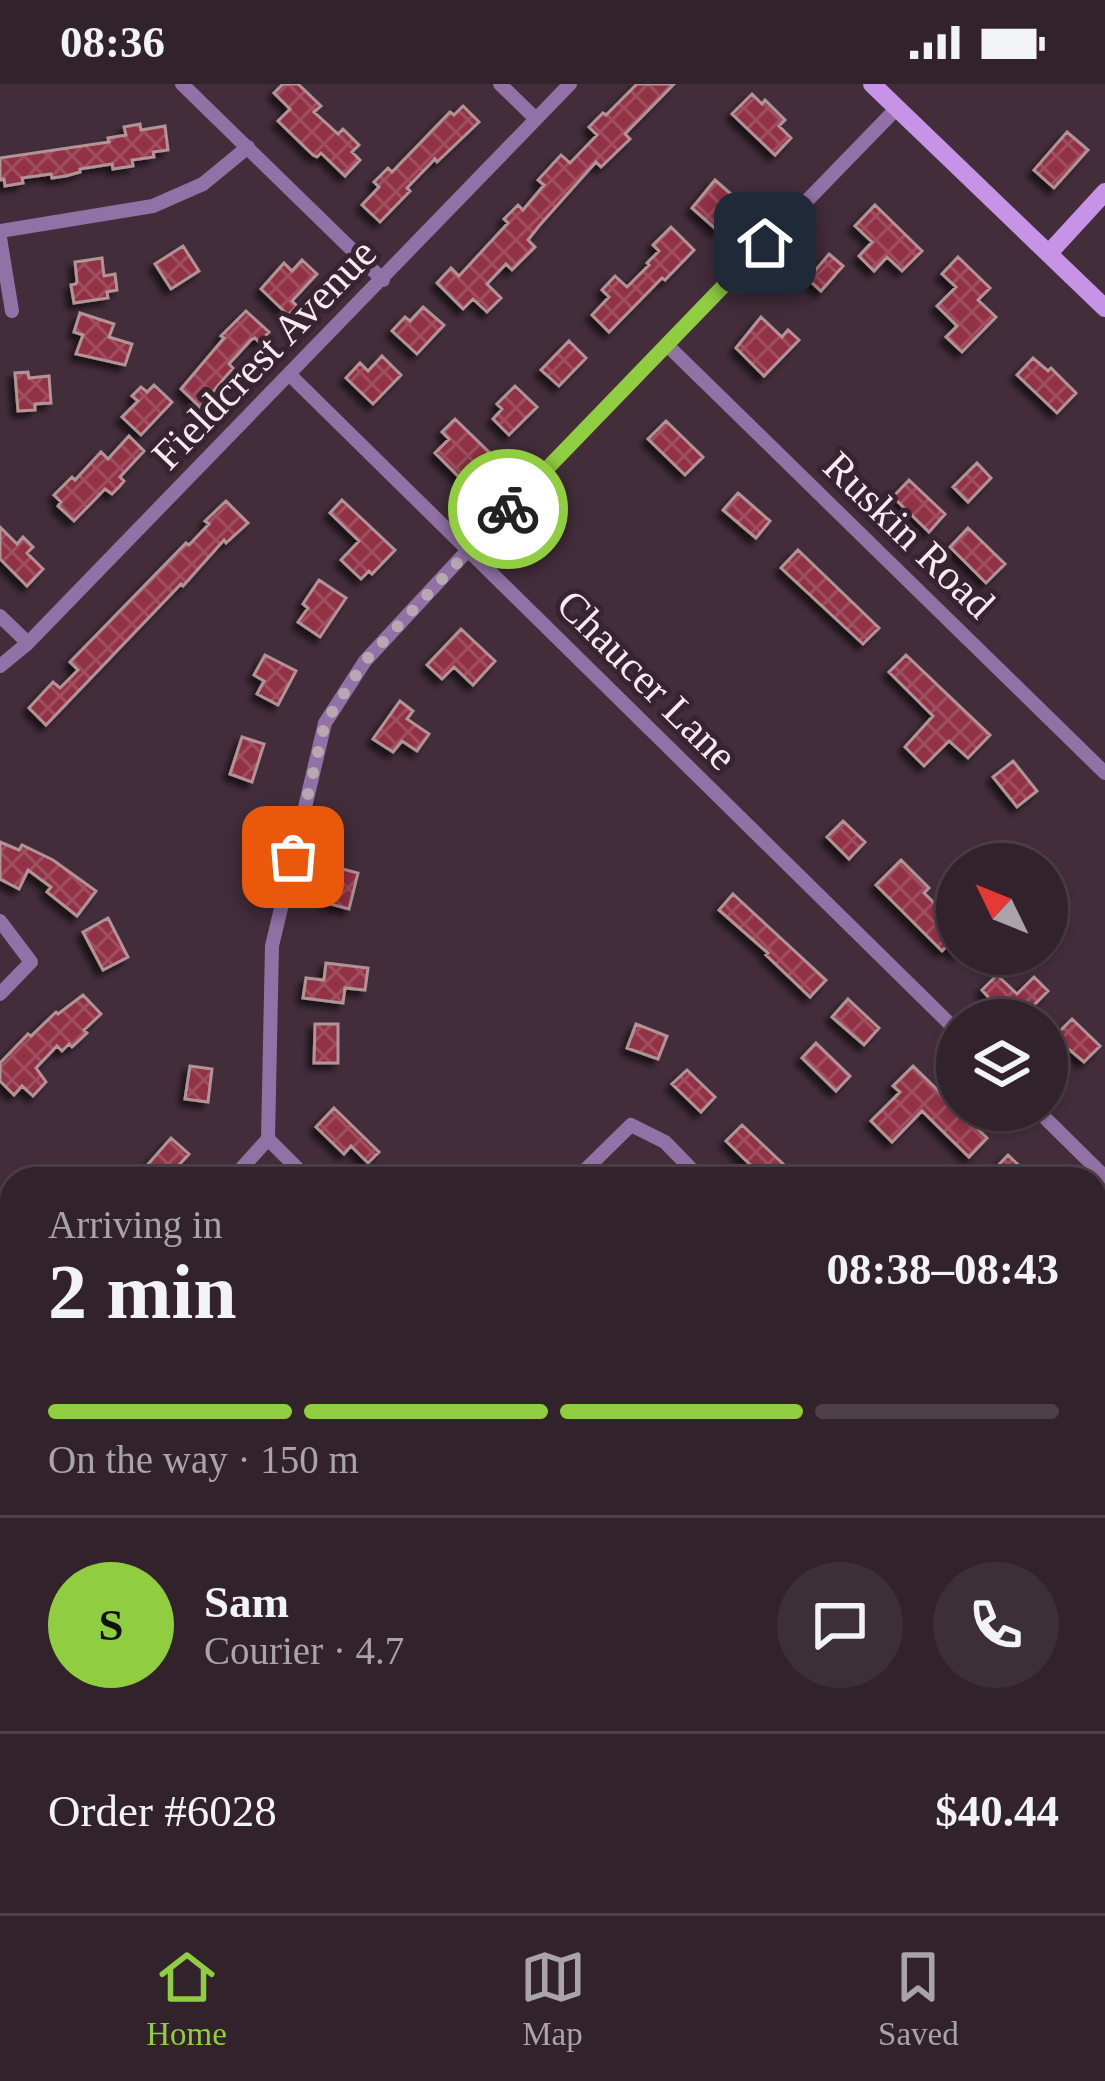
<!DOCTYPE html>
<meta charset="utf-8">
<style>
:root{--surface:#32222c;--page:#3d2f38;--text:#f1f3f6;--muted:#a8a4a9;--line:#4d3f48;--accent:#90cd40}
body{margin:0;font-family:"Times New Roman",serif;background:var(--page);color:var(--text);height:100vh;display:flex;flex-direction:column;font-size:45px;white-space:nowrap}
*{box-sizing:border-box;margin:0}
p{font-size:39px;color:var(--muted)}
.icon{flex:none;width:66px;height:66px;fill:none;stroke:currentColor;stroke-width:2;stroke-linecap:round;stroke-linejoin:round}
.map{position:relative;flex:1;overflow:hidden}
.side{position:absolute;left:0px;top:1083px;width:1107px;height:747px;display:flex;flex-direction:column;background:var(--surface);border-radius:36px 36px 0 0;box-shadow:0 3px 9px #0004,0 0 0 3px var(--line)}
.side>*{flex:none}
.needle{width:78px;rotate:313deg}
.buttons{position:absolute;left:936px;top:759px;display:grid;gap:24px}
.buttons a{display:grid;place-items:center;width:132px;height:132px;border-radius:50%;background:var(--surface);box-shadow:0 3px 9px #0004,0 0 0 3px var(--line);font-size:60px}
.pin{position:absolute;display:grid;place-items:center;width:102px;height:102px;color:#fff;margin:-51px;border-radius:24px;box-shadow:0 6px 18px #0006}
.courier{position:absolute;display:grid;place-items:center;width:120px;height:120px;margin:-60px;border:9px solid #90cd40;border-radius:50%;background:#fff;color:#222;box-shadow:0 3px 15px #0007}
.headline em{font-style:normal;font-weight:700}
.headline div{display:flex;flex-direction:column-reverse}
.headline{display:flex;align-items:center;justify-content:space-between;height:204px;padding:0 48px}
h1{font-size:78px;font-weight:700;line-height:90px}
.bar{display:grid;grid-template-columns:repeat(4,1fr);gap:18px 12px;align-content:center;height:144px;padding:0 48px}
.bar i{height:15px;border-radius:9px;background:var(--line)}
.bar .selected{background:var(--accent)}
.bar p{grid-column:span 4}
.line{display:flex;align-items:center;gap:30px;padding:0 48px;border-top:3px solid var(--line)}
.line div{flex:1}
.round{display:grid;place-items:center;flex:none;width:126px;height:126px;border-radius:63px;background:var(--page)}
.status{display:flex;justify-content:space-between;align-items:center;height:84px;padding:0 60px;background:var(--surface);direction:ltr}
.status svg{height:33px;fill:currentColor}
.tabs{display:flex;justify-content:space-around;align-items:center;height:168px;border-top:3px solid var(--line);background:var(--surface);font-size:33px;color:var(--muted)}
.tabs a{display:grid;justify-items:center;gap:6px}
.tabs .selected{color:var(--accent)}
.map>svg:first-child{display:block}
.building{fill:url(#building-cross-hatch);stroke:#b29396;stroke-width:3;filter:url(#shadow)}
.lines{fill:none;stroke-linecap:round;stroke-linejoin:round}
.street{stroke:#9272a6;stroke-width:14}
.secondary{stroke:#c693e6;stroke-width:18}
.done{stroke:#b9a7b2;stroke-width:12;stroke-dasharray:0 21.6}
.route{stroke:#90cd40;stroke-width:15}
.labels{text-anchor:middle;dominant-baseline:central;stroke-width:10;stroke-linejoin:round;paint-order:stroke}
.street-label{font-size:42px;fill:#f8e9f2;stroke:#382431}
</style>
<div class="status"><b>08:36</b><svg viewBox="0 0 49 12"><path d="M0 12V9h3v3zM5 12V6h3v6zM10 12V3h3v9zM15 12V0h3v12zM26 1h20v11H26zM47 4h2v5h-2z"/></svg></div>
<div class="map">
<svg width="1105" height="1829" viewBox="0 0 1105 1829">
<defs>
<pattern id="building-cross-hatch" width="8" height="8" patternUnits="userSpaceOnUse" patternTransform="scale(3)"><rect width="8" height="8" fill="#913246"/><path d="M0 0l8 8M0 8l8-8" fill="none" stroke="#a15061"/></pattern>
<filter id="shadow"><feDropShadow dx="-5.5" dy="5.5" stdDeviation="3" flood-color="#0009"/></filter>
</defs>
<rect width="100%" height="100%" fill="#432d3b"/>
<path class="building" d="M 283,0 L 298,0 L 321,22 L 314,28 L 338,50 L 343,45 L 359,61 L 352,68 L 360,76 L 345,92 L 321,69 L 317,73 L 313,71 L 278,37 L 290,25 L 274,9 Z
M 637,0 L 674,0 L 625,50 L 630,55 L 601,83 L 596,78 L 539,142 L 528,156 L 535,163 L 512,186 L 506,180 L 487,200 L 501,214 L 487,228 L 473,215 L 463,225 L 437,199 L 451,184 L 459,192 L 508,139 L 504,135 L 518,121 L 523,126 L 544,101 L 538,96 L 561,71 L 570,79 L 597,51 L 589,43 L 603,29 L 606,31 Z
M 752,10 L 762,20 L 765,16 L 785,36 L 779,42 L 791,54 L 775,71 L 732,30 Z
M 463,22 L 479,38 L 437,78 L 435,75 L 407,104 L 410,107 L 380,138 L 362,121 L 379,103 L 374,98 L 388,84 L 392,88 L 450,28 L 454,31 Z
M 140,40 L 141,46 L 165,42 L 168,66 L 153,68 L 154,73 L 132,76 L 133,82 L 113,85 L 112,80 L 80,85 L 80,88 L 66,92 L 52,94 L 51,90 L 22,94 L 23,99 L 5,102 L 4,95 L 0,96 L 0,74 L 109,58 L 108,54 L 126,51 L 124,43 Z
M 1067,48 L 1088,66 L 1054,104 L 1034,86 Z
M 715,96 L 740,118 L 717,146 L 692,124 Z
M 875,121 L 922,167 L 902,187 L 887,173 L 874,187 L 859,172 L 872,158 L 855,142 Z
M 671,143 L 694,166 L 665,196 L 662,194 L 609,248 L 592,231 L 609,213 L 602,206 L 615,192 L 627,203 L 649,181 L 647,179 L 659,167 L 653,161 Z
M 183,162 L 199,187 L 171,205 L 155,180 Z
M 829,170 L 843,182 L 821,207 L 808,195 Z
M 958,173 L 990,204 L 978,216 L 996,233 L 962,268 L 946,253 L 957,242 L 937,222 L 956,203 L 942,190 Z
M 102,174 L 104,192 L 115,190 L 117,206 L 107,208 L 108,214 L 74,219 L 71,201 L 76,200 L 77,197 L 75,178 Z
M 302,176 L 317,190 L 292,217 L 297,222 L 288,231 L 261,205 L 284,179 L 292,187 Z
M 423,223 L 444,241 L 417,270 L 392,247 L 405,233 L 410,237 Z
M 246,227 L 269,248 L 259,258 L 255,254 L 251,256 L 229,280 L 233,284 L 200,323 L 181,305 L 224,254 L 221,252 Z
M 80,229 L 114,240 L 109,253 L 132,260 L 125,281 L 76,270 L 83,251 L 74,248 Z
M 761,233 L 782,253 L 788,246 L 799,256 L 764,292 L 736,264 Z
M 569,257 L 586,274 L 559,302 L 541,286 Z
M 382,272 L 401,291 L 373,320 L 346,294 L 360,279 L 368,287 Z
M 1033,274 L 1048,287 L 1051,284 L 1076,309 L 1057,329 L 1017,291 Z
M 28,288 L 29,294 L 49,292 L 51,319 L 35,320 L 35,326 L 18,327 L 15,289 Z
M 154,301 L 172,318 L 141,351 L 122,333 L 138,317 L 132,312 L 141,303 L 147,308 Z
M 515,302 L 537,323 L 509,351 L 493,335 L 502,325 L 497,320 Z
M 455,335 L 489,368 L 462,396 L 435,369 L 449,355 L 442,348 Z
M 666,337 L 703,373 L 685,391 L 648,355 Z
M 129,352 L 144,367 L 120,393 L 124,397 L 119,403 L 112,410 L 105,405 L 74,437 L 58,422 L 61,418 L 54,411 L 72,393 L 75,396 L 101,368 L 108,375 Z
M 977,379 L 991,394 L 968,418 L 953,403 Z
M 909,396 L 945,430 L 929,448 L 893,413 Z
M 738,409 L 770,437 L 756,454 L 723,426 Z
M 342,416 L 395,466 L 372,490 L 369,487 L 361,495 L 341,476 L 359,457 L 330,429 Z
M 226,417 L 248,439 L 226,459 L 224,456 L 183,502 L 181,500 L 46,641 L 29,624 L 53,598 L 60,604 L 78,586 L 70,578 L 186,459 L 189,461 L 209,440 L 205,437 Z
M 0,443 L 17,460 L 23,453 L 33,463 L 27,469 L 43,485 L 27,502 L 0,475 Z
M 968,444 L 1005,480 L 986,499 L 950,463 Z
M 798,466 L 879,544 L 863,560 L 781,484 Z
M 319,496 L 346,514 L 320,553 L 298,538 L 308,524 L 303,520 Z
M 461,545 L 495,577 L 473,601 L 454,583 L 442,595 L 427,581 Z
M 265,571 L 296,587 L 278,621 L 257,610 L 264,597 L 254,591 Z
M 906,571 L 990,651 L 968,674 L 949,657 L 924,682 L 905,663 L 933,632 L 889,588 Z
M 400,617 L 413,627 L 407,635 L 429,650 L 417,667 L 402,657 L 393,668 L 373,655 Z
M 242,653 L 264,660 L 252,698 L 230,690 Z
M 1013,677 L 1037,707 L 1017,723 L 993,693 Z
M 843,737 L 865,758 L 849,775 L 827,753 Z
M 0,758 L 19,766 L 22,761 L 53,776 L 96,807 L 77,832 L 47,808 L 51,803 L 28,786 L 19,805 L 0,795 Z
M 901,776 L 929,804 L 924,809 L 957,841 L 957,871 L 947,862 L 942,867 L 876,801 Z
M 335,783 L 358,789 L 349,825 L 326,819 Z
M 733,810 L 826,896 L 810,913 L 766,871 L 768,869 L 719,826 Z
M 108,834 L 128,873 L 103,886 L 83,848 Z
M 326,879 L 368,884 L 365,906 L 345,904 L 343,919 L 303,914 L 306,894 L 324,896 Z
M 997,891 L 1017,910 L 1034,893 L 1048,907 L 1019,936 L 1010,928 L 1003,935 L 986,918 L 989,914 L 982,906 Z
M 83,911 L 101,930 L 84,946 L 87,949 L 72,963 L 69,960 L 62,967 L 57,962 L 36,984 L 46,998 L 33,1012 L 22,1002 L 14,1011 L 0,997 L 0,979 L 28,950 L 31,952 L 56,928 L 58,930 Z
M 848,915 L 879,944 L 864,961 L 832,933 Z
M 1072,935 L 1100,962 L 1084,978 L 1054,953 Z
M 315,940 L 338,940 L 338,979 L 314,979 Z
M 636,940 L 667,952 L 658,975 L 627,964 Z
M 816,959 L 850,992 L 836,1007 L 802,974 Z
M 190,982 L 212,985 L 208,1018 L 185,1015 Z
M 913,982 L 987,1054 L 969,1073 L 922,1027 L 892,1058 L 871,1037 L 900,1008 L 893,1002 Z
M 687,986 L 715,1013 L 701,1028 L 672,1000 Z
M 334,1024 L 379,1068 L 368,1079 L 351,1062 L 344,1070 L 316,1043 Z
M 742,1041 L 799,1095 L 765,1095 L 726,1057 Z
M 171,1054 L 189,1070 L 166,1095 L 151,1095 L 142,1087 Z
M 1008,1071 L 1033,1095 L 985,1095 Z"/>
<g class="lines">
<path class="street" d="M 182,0 L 383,196
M 500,0 L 536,35
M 0,147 L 153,122 L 203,100 L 248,63
M 0,154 L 12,227
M 667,261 L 1105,689
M 290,291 L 957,947
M 0,532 L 28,559
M 0,582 L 28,559 L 570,0
M 0,837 L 31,878 L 0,910
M 1037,1026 L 1105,1093
M 268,1055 L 308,1095
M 232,1095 L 268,1055 L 272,862 L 325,639 L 365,577 L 468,466 L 897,24
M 576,1095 L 631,1041 L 665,1058 L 701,1095
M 0,1341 L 12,1329
M 1095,1551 L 1105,1549"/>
<path class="secondary" d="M 872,0 L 1105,224
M 1049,169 L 1105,108
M 0,1652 L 12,1664
M 174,1818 L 185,1829"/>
</g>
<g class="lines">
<path class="done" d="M 293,773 L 325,639 L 365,577 L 508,425"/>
<path class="route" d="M 508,425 L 765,159"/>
</g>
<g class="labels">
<g class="street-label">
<text transform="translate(264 270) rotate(-46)">Fieldcrest Avenue</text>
<text transform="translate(909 451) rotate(44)">Ruskin Road</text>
<text transform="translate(647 596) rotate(45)">Chaucer Lane</text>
</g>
</g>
</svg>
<div class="buttons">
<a><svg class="needle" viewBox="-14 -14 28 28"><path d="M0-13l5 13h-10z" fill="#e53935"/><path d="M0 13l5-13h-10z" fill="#a8a4a9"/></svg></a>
<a><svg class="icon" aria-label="layers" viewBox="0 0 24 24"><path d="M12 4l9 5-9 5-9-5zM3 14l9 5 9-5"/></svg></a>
</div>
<div class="pin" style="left:293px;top:773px;background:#ea580c"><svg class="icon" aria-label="bag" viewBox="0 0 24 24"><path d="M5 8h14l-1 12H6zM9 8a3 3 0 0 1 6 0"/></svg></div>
<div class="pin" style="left:765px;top:159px;background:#1f2937"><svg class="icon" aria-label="home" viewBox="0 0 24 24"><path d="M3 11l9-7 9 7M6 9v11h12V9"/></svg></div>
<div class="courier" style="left:508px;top:425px"><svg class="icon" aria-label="bike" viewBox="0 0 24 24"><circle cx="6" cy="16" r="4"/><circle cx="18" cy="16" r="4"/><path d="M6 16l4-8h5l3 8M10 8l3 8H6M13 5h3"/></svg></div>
<section class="side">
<div class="headline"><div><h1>2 min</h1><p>Arriving in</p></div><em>08:38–08:43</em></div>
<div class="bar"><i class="selected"></i><i class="selected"></i><i class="selected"></i><i></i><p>On the way · 150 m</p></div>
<div class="line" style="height:216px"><b class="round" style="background:var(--accent);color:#111">S</b><div><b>Sam</b><p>Courier · 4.7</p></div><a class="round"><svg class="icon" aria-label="chat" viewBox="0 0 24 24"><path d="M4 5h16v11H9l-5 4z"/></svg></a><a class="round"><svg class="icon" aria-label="phone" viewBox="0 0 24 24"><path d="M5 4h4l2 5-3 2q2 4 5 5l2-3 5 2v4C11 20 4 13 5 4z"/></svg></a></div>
<div class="line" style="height:156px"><div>Order #6028</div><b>$40.44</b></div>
</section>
</div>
<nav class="tabs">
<a class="selected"><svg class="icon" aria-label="home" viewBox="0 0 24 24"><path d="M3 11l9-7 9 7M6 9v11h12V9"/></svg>Home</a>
<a><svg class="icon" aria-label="map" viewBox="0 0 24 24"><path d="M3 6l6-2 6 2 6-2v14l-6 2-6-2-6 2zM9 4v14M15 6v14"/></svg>Map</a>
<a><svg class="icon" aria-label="saved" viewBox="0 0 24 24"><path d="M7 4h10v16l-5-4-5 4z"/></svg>Saved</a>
</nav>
